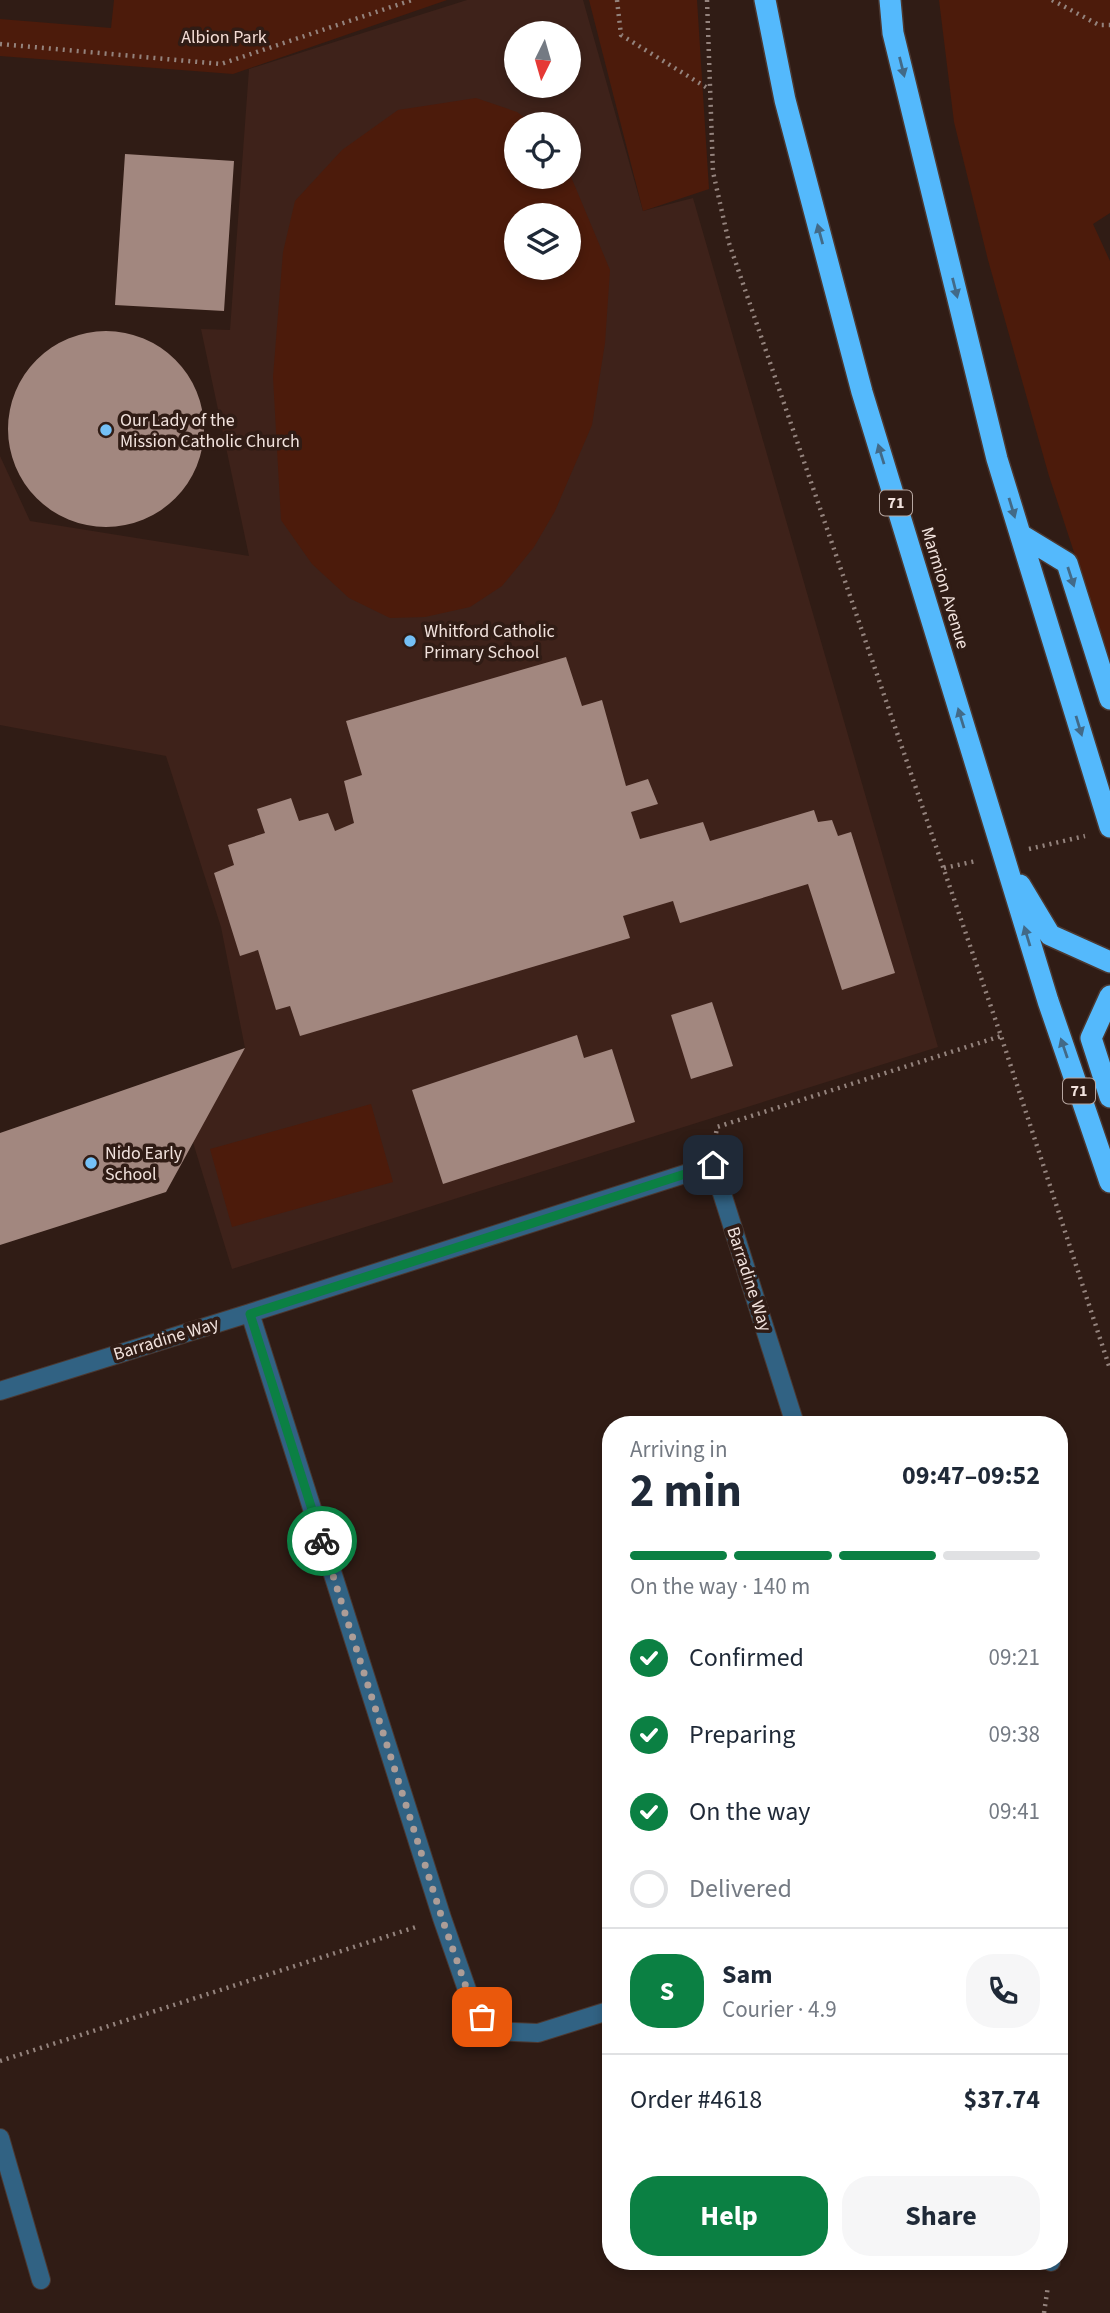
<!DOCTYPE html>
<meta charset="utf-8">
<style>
:root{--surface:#fff;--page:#f6f6f7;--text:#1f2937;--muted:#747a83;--line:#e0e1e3;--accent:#0b8043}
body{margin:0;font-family:"Source Sans 3",sans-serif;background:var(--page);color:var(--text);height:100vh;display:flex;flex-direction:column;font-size:26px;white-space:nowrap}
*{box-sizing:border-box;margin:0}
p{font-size:23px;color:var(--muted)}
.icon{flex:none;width:38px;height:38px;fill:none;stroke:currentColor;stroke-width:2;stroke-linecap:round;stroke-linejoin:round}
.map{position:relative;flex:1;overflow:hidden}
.side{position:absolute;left:602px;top:1416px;width:466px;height:854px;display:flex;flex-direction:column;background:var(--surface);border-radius:28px;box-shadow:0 4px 10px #0003}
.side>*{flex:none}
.needle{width:46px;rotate:185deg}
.fabs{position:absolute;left:504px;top:21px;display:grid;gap:14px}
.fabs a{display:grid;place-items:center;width:77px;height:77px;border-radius:50%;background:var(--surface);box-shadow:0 4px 10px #0003;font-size:35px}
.pin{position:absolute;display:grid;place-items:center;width:60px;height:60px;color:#fff;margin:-30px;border-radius:14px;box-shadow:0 4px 10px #0006}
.courier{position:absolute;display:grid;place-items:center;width:70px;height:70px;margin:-35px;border:5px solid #0b8043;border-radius:50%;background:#fff;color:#222;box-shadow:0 2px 9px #0007}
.summary em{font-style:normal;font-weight:700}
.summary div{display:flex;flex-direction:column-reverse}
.summary{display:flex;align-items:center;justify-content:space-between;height:119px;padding:0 28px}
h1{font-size:46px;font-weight:700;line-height:52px}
.bar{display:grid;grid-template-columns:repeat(4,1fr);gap:10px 7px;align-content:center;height:84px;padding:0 28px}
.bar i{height:9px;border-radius:5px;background:var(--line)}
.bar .current{background:var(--accent)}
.bar p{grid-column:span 4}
.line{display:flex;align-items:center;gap:18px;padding:0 28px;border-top:2px solid var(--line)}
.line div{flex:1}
.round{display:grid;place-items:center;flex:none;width:74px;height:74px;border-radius:28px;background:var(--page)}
ol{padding:0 28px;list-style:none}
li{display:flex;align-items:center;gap:21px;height:77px}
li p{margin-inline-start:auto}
li .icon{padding:7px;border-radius:50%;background:var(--accent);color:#fff;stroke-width:4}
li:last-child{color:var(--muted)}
li i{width:38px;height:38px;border:4px solid var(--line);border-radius:50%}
.button{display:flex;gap:14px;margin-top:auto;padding:14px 28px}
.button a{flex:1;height:80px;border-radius:28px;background:var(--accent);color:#fff;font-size:28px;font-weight:700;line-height:80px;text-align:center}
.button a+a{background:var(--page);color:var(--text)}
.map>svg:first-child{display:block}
.built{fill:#3e221a;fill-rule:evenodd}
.green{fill:#4c1b0b;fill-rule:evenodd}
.building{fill:#a2877f}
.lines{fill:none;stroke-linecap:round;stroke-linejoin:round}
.street-casing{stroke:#4b3831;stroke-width:20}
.highway-casing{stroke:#4b3831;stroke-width:24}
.path{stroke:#94837d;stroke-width:4.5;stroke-dasharray:2 5;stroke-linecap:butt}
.street{stroke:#316283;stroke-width:18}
.highway{stroke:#54b9fc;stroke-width:21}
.oneway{fill:#426a88}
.done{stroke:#ad9d97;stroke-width:7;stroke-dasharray:0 12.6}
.route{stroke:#0b8043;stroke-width:9}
.poi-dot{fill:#74c0f6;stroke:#301c15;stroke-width:2.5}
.labels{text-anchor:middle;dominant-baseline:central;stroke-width:7;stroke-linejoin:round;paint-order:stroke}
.shield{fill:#301c15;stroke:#b7a7a1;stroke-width:2}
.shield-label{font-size:16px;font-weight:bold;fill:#f1e2dd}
.park-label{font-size:18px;fill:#f4ddd6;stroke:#301c15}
.poi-label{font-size:18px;fill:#f1e2dd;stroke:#301c15;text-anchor:start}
.street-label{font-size:18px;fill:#f1e2dd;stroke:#301c15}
</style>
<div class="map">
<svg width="1110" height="2313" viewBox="0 0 1110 2313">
<rect width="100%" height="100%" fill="#301c15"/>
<path class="built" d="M 467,0 L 583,0 L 643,211 L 693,198 L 938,1047 L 232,1269 L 191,1136 L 245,1048 L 221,927 L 166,756 L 0,725 L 0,456 L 30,521 L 249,556 L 201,329 L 230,330 L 249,69 ZM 516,33 L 569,33 L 569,86 L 516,86 ZM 516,124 L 569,124 L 569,177 L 516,177 ZM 516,215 L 569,215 L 569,268 L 516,268 Z"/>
<path class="green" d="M 114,0 L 447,0 L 233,74 L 0,56 L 0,19 L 111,28 Z
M 589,0 L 697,0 L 709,189 L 643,211 Z
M 939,0 L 1110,0 L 1110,213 L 1093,224 L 1110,261 L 1110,662 L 1049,476 L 988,260 L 954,122 Z
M 476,98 L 517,112 L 533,124 L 516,124 L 516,177 L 569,177 L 569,172 L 610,270 L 605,343 L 592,425 L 555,511 L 534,547 L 502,586 L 470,607 L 425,617 L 390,618 L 349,598 L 312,564 L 281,520 L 273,377 L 283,252 L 295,201 L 342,150 L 398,110 ZM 569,215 L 569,268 L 516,268 L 516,215 Z
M 371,1104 L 393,1182 L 232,1227 L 210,1149 Z"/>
<path class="building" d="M 125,154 L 234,161 L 224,311 L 115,305 Z
M8 429a98 98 0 1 1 196 0a98 98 0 1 1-196 0Z
M 566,657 L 582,706 L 602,700 L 626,786 L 648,779 L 658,804 L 631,812 L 640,839 L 703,822 L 710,841 L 814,810 L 818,822 L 832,820 L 838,836 L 851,832 L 895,973 L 842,990 L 808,884 L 680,923 L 673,901 L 623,916 L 630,938 L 300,1036 L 290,1006 L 276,1010 L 258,950 L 240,956 L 214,873 L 234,865 L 228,845 L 265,833 L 257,809 L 291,798 L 299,821 L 328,813 L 335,831 L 354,823 L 344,781 L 362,775 L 346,721 Z
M 712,1002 L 733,1066 L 691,1079 L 671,1015 Z
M 577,1035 L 584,1058 L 612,1049 L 635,1122 L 443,1184 L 412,1090 Z
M 245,1048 L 166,1192 L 0,1245 L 0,1133 Z"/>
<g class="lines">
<defs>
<path id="street" d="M 250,1313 L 442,1918 L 472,2004 L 493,2031 L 538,2033 L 611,2010
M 0,1391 L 250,1313 L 713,1165 L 795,1424
M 0,2138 L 41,2280
M 1051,2261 L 1051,2262"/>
<path id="highway" d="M 765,0 L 785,100 L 862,392 L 1048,1001 L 1110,1182
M 890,0 L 893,33 L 997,459 L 1110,827
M 1021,535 L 1067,563 L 1110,699
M 1020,885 L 1050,935 L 1110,962
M 1110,996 L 1091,1038 L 1110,1097"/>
</defs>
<use href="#street" class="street-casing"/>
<use href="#highway" class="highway-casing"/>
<path class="path" d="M 617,0 L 621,35 L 709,89
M 707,0 L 713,172 L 729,243 L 1001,1036 L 1110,1369
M 1052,0 L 1099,25 L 1110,25
M 0,44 L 221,64 L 412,0
M 1029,849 L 1085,836
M 944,868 L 976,861
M 715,1140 L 717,1127 L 1001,1036
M 0,2061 L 419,1926
M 1044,2313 L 1048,2286"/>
<use href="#street" class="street"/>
<use href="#highway" class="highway"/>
</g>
<defs><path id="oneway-solid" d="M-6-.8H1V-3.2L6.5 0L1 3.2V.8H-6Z" transform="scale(1.75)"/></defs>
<g class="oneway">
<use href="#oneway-solid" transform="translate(902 67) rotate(76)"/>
<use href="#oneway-solid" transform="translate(820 234) rotate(-105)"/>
<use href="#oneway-solid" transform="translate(955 288) rotate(76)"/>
<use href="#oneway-solid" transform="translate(881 454) rotate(-107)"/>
<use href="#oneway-solid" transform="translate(1012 508) rotate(73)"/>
<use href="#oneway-solid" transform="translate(1071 577) rotate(72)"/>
<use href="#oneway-solid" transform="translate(961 718) rotate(-107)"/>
<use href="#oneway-solid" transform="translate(1079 726) rotate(73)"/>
<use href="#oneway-solid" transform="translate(1027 936) rotate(-107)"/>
<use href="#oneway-solid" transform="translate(1064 1048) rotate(-109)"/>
</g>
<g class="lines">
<path class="done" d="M 322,1541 L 442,1918 L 472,2004 L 482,2017"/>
<path class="route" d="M 322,1541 L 250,1314 L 713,1165"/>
</g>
<g class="poi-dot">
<circle cx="106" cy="430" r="7"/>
<circle cx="410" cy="641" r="7"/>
<circle cx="91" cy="1163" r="7"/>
</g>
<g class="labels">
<g class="shield">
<rect x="880" y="490.5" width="32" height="25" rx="5"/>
<rect x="1063" y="1078.5" width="32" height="25" rx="5"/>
</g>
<g class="shield-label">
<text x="896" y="503">71</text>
<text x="1079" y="1091">71</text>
</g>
<g class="park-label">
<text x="224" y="37">Albion Park</text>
</g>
<g class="poi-label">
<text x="120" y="420">Our Lady of the<tspan x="120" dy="21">Mission Catholic Church</tspan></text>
<text x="424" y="631">Whitford Catholic<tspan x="424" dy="21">Primary School</tspan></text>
<text x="105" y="1153">Nido Early<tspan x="105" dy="21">School</tspan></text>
</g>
<g class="street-label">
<text transform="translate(945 588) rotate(73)">Marmion Avenue</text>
<text transform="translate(749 1279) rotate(72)">Barradine Way</text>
<text transform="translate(166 1339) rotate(-17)">Barradine Way</text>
</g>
</g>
</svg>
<div class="fabs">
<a><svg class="needle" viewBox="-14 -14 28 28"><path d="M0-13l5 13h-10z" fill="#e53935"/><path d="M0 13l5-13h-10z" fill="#747a83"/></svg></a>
<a><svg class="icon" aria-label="locate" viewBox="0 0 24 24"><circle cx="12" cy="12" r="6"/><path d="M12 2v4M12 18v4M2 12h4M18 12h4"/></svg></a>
<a><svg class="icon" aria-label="layers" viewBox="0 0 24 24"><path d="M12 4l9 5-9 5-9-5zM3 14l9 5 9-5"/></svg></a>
</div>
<div class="pin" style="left:482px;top:2017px;background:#ea580c"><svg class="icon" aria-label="bag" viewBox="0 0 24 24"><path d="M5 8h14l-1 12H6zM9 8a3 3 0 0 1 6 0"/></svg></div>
<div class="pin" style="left:713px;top:1165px;background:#1f2937"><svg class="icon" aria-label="home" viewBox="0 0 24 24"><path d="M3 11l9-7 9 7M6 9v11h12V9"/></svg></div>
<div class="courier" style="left:322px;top:1541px"><svg class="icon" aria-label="bike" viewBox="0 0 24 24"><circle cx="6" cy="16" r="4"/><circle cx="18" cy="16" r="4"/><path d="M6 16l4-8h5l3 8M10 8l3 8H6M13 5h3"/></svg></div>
<section class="side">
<div class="summary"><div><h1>2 min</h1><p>Arriving in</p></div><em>09:47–09:52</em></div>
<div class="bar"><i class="current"></i><i class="current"></i><i class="current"></i><i></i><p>On the way · 140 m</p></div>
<ol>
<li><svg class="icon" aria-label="check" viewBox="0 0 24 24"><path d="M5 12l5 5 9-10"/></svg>Confirmed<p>09:21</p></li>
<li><svg class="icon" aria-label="check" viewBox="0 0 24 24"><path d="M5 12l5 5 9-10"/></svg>Preparing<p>09:38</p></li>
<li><svg class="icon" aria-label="check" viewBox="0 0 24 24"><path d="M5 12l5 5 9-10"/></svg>On the way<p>09:41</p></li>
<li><i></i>Delivered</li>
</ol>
<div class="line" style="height:126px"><b class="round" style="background:var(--accent);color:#fff">S</b><div><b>Sam</b><p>Courier · 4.9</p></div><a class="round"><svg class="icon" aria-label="phone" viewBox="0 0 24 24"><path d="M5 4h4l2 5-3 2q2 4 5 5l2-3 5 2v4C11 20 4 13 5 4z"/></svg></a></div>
<div class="line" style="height:91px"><div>Order #4618</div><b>$37.74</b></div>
<div class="button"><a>Help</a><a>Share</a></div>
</section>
</div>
